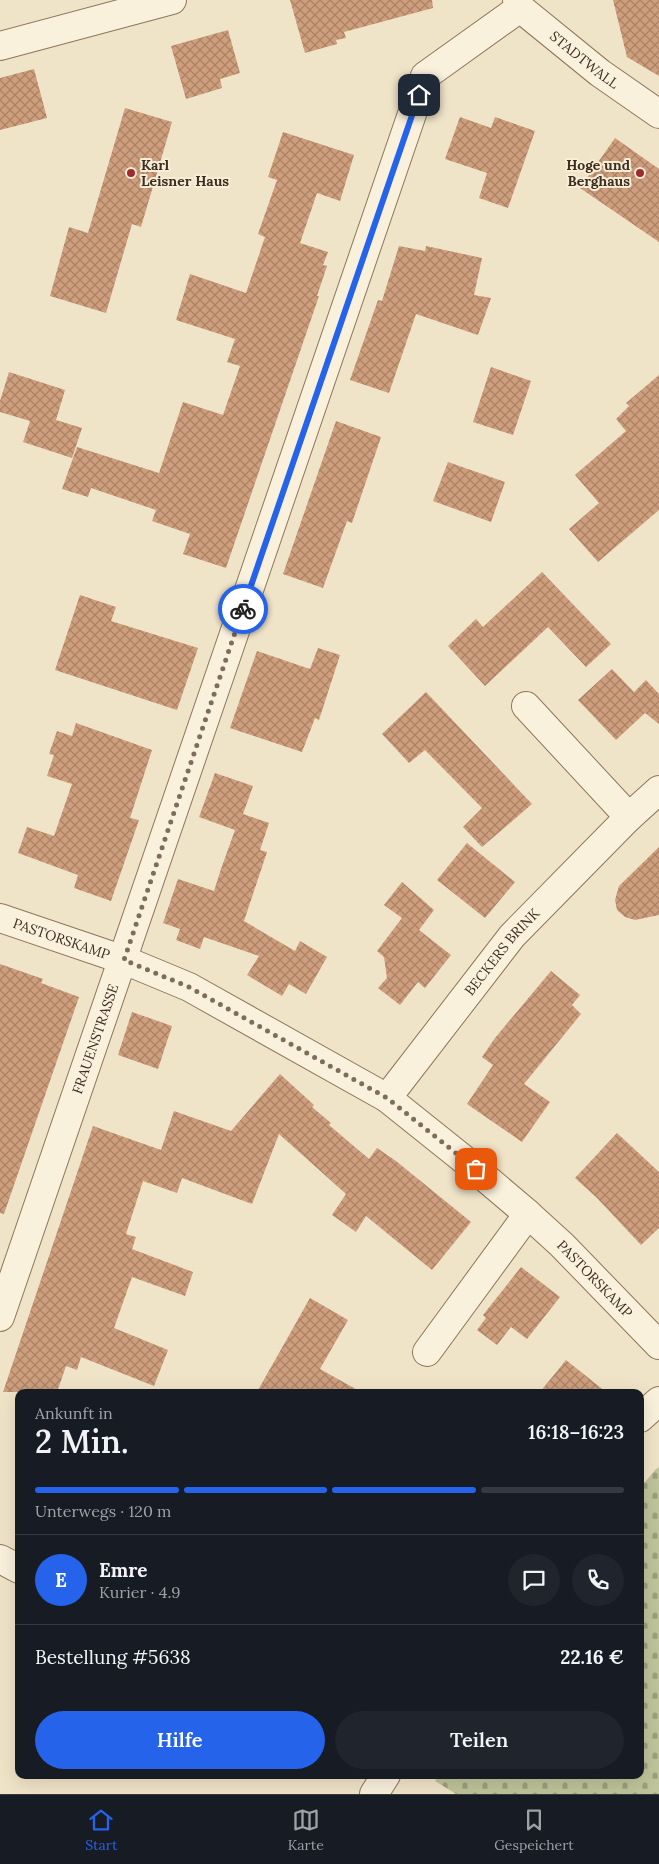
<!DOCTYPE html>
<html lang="de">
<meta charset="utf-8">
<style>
:root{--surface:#171b24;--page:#20242c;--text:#f1f3f6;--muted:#9ea1a6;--line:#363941;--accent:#2563eb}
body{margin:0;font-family:Lora,serif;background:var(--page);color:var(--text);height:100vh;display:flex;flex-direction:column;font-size:19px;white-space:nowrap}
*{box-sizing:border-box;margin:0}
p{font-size:16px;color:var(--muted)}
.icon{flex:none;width:28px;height:28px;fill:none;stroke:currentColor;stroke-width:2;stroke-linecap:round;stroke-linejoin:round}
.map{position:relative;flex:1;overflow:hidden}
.panel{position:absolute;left:15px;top:1389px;width:629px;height:390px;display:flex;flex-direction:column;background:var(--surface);border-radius:10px;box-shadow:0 5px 20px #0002}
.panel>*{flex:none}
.pin{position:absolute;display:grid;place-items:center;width:42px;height:42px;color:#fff;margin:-21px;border-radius:10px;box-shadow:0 2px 8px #0006}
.courier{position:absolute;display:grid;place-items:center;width:50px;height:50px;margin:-25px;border:4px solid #2563eb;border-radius:50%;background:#fff;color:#222;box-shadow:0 1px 6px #0007}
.headline em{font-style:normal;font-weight:600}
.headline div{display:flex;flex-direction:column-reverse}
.headline{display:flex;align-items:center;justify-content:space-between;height:85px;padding:0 20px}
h1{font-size:32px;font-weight:600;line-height:38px}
.bar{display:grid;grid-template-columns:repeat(4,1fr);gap:8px 5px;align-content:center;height:60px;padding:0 20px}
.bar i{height:6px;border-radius:4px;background:var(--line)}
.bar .on{background:var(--accent)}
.bar p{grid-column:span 4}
.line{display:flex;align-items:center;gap:12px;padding:0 20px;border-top:1px solid var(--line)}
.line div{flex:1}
.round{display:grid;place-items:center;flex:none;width:52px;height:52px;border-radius:26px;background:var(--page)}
.action{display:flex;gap:10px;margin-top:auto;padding:10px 20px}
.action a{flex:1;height:58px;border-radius:30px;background:var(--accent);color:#fff;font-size:20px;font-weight:600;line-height:58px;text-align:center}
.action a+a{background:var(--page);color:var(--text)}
.menu{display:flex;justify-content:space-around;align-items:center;height:70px;border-top:1px solid var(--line);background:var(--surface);font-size:14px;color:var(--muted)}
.menu a{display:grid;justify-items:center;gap:2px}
.menu .on{color:var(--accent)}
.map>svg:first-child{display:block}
.cemetery{fill:url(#cemetery-stones)}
.building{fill:url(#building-cross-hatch)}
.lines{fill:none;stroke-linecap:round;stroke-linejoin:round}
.minor-casing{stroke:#8d765c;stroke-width:30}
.minor{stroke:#faf1dc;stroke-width:28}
.done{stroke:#7c6e5b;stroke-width:5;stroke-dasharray:0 9}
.route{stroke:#2563eb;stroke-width:6}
.poi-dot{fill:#9e2a2b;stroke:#f7eed8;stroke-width:2}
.labels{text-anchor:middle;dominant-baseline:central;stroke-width:4;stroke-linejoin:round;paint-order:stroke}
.street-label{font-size:14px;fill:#3d2e20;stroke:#f7eed8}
.poi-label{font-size:14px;font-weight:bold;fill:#3d2e20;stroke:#f7eed8;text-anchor:start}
</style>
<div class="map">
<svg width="659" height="1794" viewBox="0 0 659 1794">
<defs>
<pattern id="cemetery-stones" width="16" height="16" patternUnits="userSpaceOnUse" patternTransform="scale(1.25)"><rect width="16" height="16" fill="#bfc49a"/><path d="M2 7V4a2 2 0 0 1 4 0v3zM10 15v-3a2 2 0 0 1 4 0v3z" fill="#9ca07d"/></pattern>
<pattern id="building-cross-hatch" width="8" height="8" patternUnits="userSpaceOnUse" patternTransform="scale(1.25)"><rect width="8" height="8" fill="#cf9f7d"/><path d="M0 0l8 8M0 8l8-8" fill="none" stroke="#a98266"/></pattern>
</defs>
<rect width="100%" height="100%" fill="#f0e4c8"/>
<path class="cemetery" d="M 659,1467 L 659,1794 L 456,1794 L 435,1781 L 439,1775 L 640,1775 L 640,1488 L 655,1470 Z"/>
<path class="building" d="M 290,0 L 432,0 L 433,8 L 344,32 L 346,38 L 336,40 L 337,44 L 305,53 Z
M 613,0 L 659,0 L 659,76 L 627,57 Z
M 228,30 L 240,73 L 220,79 L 222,88 L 186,99 L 171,46 Z
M 34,69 L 47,118 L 0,130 L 0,78 Z
M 125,108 L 172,122 L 141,227 L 132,224 L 106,313 L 50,296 L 69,227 L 88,233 Z
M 460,117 L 491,128 L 495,117 L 535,131 L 508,208 L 479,198 L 487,173 L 445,159 Z
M 283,132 L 354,155 L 340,201 L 317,193 L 300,243 L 328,252 L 323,265 L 327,266 L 317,296 L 319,296 L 226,568 L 183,554 L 190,534 L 152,521 L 156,510 L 91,488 L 88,497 L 62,489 L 77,447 L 159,473 L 183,402 L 223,415 L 240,366 L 227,362 L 235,339 L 176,320 L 190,274 L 246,293 L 265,237 L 258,234 L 277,180 L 268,177 Z
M 615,138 L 659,169 L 659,242 L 580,188 Z
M 399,246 L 425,251 L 426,246 L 482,258 L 474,295 L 491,298 L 478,335 L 416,314 L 389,393 L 350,380 L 378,300 L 382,301 Z
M 491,367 L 531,381 L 513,435 L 473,422 Z
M 9,372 L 65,390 L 56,420 L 82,428 L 72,458 L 23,442 L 30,421 L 0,412 L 0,401 Z
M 659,375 L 659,510 L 598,562 L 569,529 L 599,503 L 575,475 L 626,431 L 616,419 L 629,406 L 626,403 Z
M 336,421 L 381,437 L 352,523 L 347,521 L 323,588 L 283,574 Z
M 448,462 L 505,482 L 491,522 L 433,501 Z
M 542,572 L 611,644 L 586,667 L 548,627 L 485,686 L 448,646 L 476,619 L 483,627 Z
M 80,595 L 116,607 L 111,621 L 198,648 L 177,710 L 55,670 Z
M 318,648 L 340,655 L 319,720 L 315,718 L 302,752 L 230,728 L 257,651 L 310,669 Z
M 612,669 L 634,692 L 646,680 L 659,694 L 659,724 L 645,713 L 616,740 L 578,700 Z
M 426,692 L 532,804 L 482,847 L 463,827 L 482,808 L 425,750 L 409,763 L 382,734 Z
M 76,723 L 152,750 L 130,818 L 139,820 L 111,901 L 74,888 L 78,875 L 18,853 L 27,827 L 54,836 L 72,784 L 47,776 L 54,755 L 49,754 L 57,731 L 72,736 Z
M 215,773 L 253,786 L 243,814 L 269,823 L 260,850 L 267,852 L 244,921 L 295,951 L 300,941 L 327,957 L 306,994 L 289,984 L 282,996 L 247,975 L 259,956 L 204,937 L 200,949 L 176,940 L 180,929 L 163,923 L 178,879 L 214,891 L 221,869 L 235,830 L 199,817 Z
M 467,843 L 515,882 L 485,918 L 437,880 Z
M 659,847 L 659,915 L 635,920 L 625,917 L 617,910 L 615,900 L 619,886 Z
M 402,882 L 434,910 L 419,930 L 451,955 L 425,988 L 418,982 L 400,1005 L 378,988 L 387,978 L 384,957 L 377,951 L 402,918 L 384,905 Z
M 0,964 L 43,979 L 41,983 L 79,997 L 4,1214 L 0,1213 Z
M 551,971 L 580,995 L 572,1005 L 581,1014 L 524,1084 L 550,1102 L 522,1142 L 467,1104 L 493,1065 L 482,1057 L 495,1038 Z
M 132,1012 L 172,1026 L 158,1069 L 118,1055 Z
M 280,1074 L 314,1105 L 312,1107 L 331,1123 L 329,1125 L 369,1159 L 377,1148 L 396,1161 L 471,1222 L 432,1270 L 366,1216 L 356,1232 L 332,1215 L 346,1194 L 279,1134 L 252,1204 L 182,1178 L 177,1193 L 143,1181 L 126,1234 L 136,1237 L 132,1249 L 193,1272 L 185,1296 L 132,1277 L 114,1328 L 168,1350 L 154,1386 L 81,1357 L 77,1370 L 66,1366 L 57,1392 L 3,1392 L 93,1126 L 161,1150 L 174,1111 L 231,1131 Z
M 617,1133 L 659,1172 L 659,1228 L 641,1245 L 597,1198 L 575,1178 Z
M 521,1267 L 560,1297 L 527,1339 L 511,1327 L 497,1345 L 477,1330 L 486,1318 L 483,1315 Z
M 310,1298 L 348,1320 L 320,1369 L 361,1392 L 257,1392 Z
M 566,1360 L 606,1392 L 540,1392 Z"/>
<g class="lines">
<defs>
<g id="minor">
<path id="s1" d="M 517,0 L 520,8 L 600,73 L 659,114"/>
<path d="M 0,46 L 172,0"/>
<path d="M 526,706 L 629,817"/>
<path id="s2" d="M 0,918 L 124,960 L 189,987 L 387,1098 L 462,1158 L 528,1214 L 562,1245 L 659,1345"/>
<path id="s3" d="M 387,1098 L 512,936 L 629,817 L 659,790"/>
<path id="s4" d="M 0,1317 L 425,76 L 520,8"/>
<path d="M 427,1352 L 528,1214"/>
<path d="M 640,1418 L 659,1401"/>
<path d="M 0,1559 L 19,1569"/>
<path d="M 374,1794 L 386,1775"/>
</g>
</defs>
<use href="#minor" class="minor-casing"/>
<use href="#minor" class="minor"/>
</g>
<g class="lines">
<path class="done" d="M 243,609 L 124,960 L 189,987 L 387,1098 L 476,1169"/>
<path class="route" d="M 243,609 L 419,95"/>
</g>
<g class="poi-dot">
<circle cx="131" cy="173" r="5"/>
<circle cx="640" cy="173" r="5"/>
</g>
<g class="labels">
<g class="street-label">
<text stroke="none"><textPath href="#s1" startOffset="91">STADTWALL</textPath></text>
<text stroke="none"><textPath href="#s2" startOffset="65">PASTORSKAMP</textPath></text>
<text stroke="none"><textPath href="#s3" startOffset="186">BECKERS BRINK</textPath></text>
<text stroke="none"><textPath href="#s4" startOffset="294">FRAUENSTRASSE</textPath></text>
<text stroke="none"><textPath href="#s2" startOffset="704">PASTORSKAMP</textPath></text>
</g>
<g class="poi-label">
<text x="141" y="165">Karl<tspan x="141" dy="16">Leisner Haus</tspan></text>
<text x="630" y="165" text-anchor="end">Hoge und<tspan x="630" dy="16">Berghaus</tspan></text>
</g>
</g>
</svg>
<div class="pin" style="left:476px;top:1169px;background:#ea580c"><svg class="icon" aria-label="bag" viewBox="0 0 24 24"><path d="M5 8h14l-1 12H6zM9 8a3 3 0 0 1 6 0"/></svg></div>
<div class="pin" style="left:419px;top:95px;background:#1f2937"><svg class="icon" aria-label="home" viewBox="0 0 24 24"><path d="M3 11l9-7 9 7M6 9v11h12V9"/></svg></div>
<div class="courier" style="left:243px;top:609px"><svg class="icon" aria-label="bike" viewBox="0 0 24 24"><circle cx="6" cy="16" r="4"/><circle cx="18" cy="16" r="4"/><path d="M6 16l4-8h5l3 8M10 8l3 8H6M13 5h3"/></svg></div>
<section class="panel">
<div class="headline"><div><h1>2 Min.</h1><p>Ankunft in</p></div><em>16:18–16:23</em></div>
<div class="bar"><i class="on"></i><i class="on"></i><i class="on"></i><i></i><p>Unterwegs · 120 m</p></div>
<div class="line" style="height:90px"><b class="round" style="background:var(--accent);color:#fff">E</b><div><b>Emre</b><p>Kurier · 4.9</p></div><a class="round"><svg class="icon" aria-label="chat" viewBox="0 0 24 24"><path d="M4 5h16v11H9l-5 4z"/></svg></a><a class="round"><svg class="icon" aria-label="phone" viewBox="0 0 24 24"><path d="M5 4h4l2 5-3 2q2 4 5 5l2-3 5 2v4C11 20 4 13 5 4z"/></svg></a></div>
<div class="line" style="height:65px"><div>Bestellung #5638</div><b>22.16 €</b></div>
<div class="action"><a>Hilfe</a><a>Teilen</a></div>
</section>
</div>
<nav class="menu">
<a class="on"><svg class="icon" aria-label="home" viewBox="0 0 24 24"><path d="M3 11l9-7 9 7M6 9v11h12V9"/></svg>Start</a>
<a><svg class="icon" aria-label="map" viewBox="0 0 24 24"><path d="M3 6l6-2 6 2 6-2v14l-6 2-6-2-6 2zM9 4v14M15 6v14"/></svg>Karte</a>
<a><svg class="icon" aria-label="saved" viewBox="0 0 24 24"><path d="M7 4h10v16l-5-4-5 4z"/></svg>Gespeichert</a>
</nav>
